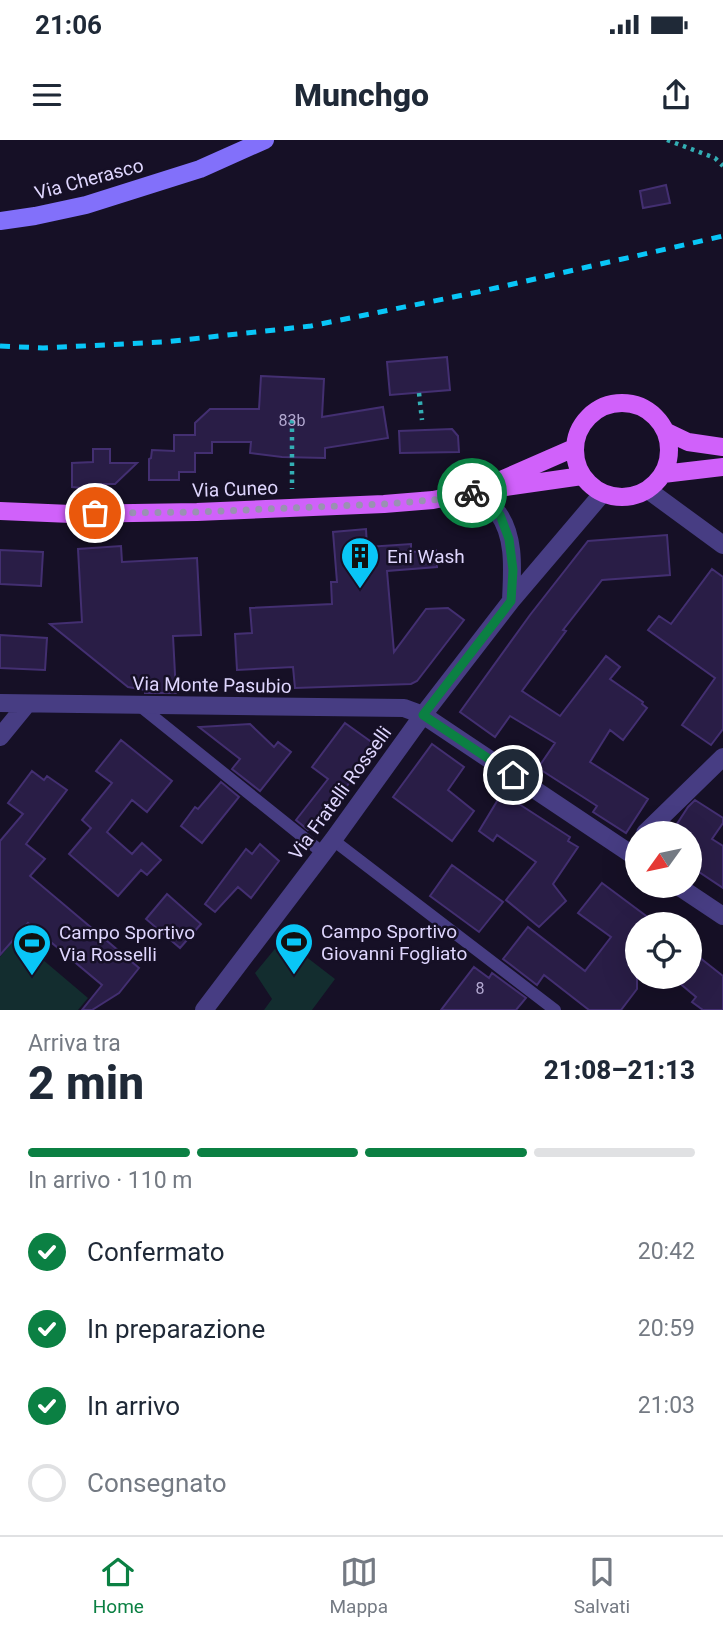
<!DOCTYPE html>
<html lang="it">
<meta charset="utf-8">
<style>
:root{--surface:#fff;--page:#f2f2f3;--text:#1f2937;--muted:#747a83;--line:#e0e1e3;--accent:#0b8043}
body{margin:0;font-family:Roboto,sans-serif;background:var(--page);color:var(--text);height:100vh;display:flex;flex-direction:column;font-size:26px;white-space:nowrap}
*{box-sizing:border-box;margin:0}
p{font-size:23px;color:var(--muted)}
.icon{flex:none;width:38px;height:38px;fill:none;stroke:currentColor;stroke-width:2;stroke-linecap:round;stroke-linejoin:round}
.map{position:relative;height:870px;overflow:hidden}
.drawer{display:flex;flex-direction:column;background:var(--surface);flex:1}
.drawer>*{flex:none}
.needle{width:46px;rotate:237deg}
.controls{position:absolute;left:625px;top:681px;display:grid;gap:14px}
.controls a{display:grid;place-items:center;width:77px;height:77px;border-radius:50%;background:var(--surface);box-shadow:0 7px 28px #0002;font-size:35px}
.pin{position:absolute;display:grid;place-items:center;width:60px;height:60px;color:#fff;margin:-30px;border:4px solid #fff;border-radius:50%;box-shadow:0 2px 7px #0007}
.courier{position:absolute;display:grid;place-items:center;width:70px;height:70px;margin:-35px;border:5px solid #0b8043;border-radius:50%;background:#fff;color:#222;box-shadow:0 2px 9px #0007}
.head em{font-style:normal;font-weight:800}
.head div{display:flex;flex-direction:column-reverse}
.head{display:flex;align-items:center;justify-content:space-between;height:119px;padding:0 28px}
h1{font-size:46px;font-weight:800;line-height:52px}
.bar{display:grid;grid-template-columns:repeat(4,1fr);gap:10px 7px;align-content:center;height:84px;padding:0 28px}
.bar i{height:9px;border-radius:5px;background:var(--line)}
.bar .current{background:var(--accent)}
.bar p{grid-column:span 4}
ol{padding:0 28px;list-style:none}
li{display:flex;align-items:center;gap:21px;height:77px}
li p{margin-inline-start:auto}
li .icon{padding:7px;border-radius:50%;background:var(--accent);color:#fff;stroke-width:4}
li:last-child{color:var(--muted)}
li i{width:38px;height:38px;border:4px solid var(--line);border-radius:50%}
.status{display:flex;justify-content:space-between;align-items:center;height:49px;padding:0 35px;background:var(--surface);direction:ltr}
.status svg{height:19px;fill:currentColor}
header{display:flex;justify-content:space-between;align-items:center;height:91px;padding:0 28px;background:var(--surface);font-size:32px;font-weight:800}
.tab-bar{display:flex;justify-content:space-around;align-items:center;height:98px;border-top:2px solid var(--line);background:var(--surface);font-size:19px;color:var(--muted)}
.tab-bar a{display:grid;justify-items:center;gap:4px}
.tab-bar .current{color:var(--accent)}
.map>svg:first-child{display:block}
.green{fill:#132d2f}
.building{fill:#291d46;stroke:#432f71;stroke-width:2}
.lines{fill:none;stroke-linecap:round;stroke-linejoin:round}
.path{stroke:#33aeb4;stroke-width:4.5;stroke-dasharray:3.5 5;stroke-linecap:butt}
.service{stroke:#473d83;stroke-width:12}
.minor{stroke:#473d83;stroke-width:18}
.secondary{stroke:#8270fa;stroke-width:18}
.primary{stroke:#d061fa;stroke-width:18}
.rail{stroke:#09c6f7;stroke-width:5;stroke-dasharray:10 9;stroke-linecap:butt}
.done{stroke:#9991b2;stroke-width:7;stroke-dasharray:0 12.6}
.route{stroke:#0b8043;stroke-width:9}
.labels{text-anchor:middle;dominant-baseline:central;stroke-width:5;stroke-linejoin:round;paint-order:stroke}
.number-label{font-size:16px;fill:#b2a8d0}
.street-label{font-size:19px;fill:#dfd6fe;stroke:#161026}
.poi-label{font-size:19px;fill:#dfd6fe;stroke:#161026;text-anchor:start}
</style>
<div class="status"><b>21:06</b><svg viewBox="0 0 49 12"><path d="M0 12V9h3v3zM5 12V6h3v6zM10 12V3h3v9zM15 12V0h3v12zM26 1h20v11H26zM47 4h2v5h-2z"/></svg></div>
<header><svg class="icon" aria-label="menu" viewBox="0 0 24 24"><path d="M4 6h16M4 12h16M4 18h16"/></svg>Munchgo<svg class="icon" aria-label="share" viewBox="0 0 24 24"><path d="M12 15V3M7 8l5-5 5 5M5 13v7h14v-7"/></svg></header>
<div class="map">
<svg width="723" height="870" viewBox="0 0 723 870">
<rect width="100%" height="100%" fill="#161026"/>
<path class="green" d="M 16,797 L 88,858 L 78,870 L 0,870 L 0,817 Z
M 283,799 L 335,839 L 312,870 L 264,870 L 272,859 L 255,833 Z"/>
<path class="building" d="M 666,45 L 670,63 L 643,68 L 640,51 Z
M 447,217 L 450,250 L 390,255 L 387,222 Z
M 261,236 L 324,239 L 322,277 L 383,267 L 388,298 L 325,308 L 325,318 L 282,317 L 250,313 L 251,302 L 212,302 L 212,313 L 195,313 L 195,332 L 179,332 L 179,340 L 149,340 L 149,319 L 151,318 L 152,310 L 174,311 L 174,295 L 195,295 L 195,283 L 210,269 L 259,269 Z
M 452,289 L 458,296 L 459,312 L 400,313 L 399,291 Z
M 93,309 L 110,309 L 110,323 L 137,323 L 115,344 L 94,344 L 83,348 L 72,347 L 72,323 L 93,322 Z
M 366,389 L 367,407 L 411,404 L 411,412 L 436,410 L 437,427 L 387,431 L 394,512 L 426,469 L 448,468 L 464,480 L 417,541 L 411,544 L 295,548 L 293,527 L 237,530 L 235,494 L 252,493 L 250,468 L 332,464 L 331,442 L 337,442 L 333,392 Z
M 667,395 L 670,435 L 602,440 L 563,490 L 566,491 L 522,551 L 560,576 L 606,516 L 620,527 L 610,539 L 643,562 L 642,564 L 647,568 L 623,600 L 610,590 L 590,622 L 648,659 L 626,693 L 593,672 L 597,666 L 538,628 L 555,603 L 510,576 L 495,597 L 460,572 L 530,475 L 588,401 Z
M 121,406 L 122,422 L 197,418 L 201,495 L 173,496 L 176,553 L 145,553 L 145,550 L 128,547 L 50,484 L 82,482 L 78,409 Z
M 0,410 L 43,412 L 41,446 L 0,444 Z
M 712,429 L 723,437 L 723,589 L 711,605 L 682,585 L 715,538 L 648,490 L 659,476 L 671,484 Z
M 0,495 L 47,498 L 45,530 L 0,528 Z
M 345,583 L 377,606 L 316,687 L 308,690 L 296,680 L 328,639 L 312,627 Z
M 250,584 L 274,607 L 278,602 L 291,612 L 260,651 L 232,629 L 240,619 L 199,587 Z
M 121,600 L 172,641 L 147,672 L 132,660 L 107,692 L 132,714 L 142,703 L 161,720 L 147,735 L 141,730 L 118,756 L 69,714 L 91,688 L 82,680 L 112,643 L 96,631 Z
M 432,604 L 464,627 L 448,650 L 474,671 L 452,701 L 393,657 Z
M 32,631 L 44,640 L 47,636 L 67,650 L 26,704 L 45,719 L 30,736 L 139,828 L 119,853 L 92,870 L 82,870 L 102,845 L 28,783 L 0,815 L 0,701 L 23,674 L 8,663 Z
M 221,642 L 239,657 L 202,703 L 181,686 L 195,667 L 198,669 Z
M 502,653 L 570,697 L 568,701 L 578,707 L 553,744 L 566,761 L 539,787 L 506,760 L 536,722 L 497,695 L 493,701 L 479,691 Z
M 695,660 L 723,678 L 723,683 L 712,699 L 723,706 L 723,748 L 690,726 L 690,693 L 671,693 L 688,667 Z
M 260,704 L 279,721 L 251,758 L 238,747 L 215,772 L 205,764 L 246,709 L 252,714 Z
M 452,725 L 503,762 L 479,792 L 430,756 Z
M 602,743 L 657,784 L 637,784 L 637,849 L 621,870 L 589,870 L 544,835 L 537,845 L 503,819 L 528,787 L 585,831 L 611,797 L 578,773 Z
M 167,754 L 201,784 L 180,808 L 146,779 Z
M 690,810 L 723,836 L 723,870 L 703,870 L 692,862 L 696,857 L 671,836 L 690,836 Z
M 474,827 L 489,838 L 492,833 L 526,858 L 516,870 L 441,870 Z"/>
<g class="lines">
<path class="path" d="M 667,0 L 715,18 L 723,26
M 419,253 L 422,280
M 292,280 L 292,349"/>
<path class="service" d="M 140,566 L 323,713
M 333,700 L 555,870"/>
<path class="minor" d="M 648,350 L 723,405
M 471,352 C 481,359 491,364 498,373 C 516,398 512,433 511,461
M 0,563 L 404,568 L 423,575 L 637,718
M 0,597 L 27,564
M 645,693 L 723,617
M 678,746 L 723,776
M 204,870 L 333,700 L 423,575 L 511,461 L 602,354"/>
<path class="secondary" d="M 0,81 L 35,76 L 86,65 L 200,29 L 265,0"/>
<path class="primary" d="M575 310a47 47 0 1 1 94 0a47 47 0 1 1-94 0Z
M 665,291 L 688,302 L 723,307
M 663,334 L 723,327
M 494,343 L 574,308
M 0,371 L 71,374 L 197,372 L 384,364 L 433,360 L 471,352 L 582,336"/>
<path class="rail" d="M 0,206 L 43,208 L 164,202 L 311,186 L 478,152 L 723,96"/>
</g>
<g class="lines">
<path class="done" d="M 95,373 L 197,372 L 384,364 L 433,360 L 472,353"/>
<path class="route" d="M 472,353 L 491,366 L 500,375 L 509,399 L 513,430 L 511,461 L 423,575 L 513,635"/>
</g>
<defs>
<symbol id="building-pin" viewBox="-11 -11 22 30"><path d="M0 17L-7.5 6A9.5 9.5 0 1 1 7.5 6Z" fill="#09c6f7" stroke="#161026"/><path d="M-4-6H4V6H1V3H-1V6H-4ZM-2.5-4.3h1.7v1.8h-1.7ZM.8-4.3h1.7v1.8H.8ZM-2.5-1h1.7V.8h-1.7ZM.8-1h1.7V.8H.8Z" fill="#111"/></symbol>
<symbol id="stadium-pin" viewBox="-11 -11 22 30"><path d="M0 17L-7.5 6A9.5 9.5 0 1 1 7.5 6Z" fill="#09c6f7" stroke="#161026"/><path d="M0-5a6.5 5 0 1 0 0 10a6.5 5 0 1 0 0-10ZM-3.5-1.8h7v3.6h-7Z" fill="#111"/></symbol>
</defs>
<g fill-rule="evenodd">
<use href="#building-pin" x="338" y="394" width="44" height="60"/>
<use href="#stadium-pin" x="272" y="780" width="44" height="60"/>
<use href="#stadium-pin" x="10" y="781" width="44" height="60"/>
</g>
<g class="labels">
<g class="number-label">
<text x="292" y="280">83b</text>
<text x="480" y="848">8</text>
</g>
<g class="street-label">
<text transform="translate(89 39) rotate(-15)">Via Cherasco</text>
<text transform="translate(235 349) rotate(-2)">Via Cuneo</text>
<text transform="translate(212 545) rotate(1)">Via Monte Pasubio</text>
<text transform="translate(340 653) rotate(-54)">Via Fratelli Rosselli</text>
</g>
<g class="poi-label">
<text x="387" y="416">Eni Wash</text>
<text x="321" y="791">Campo Sportivo<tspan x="321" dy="22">Giovanni Fogliato</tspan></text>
<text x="59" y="792">Campo Sportivo<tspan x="59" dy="22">Via Rosselli</tspan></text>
</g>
</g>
</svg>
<div class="controls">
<a><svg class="needle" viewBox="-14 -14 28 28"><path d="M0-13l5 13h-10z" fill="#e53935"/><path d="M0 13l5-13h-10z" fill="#747a83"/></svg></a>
<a><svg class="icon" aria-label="locate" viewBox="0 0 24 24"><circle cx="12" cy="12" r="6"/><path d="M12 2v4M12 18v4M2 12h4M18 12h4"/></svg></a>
</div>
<div class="pin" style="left:95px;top:373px;background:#ea580c"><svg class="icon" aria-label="bag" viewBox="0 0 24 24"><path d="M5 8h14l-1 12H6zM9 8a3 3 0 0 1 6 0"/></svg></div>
<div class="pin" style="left:513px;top:635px;background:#1f2937"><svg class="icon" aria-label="home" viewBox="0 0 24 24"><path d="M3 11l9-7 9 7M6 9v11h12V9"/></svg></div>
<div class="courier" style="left:472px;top:353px"><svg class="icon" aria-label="bike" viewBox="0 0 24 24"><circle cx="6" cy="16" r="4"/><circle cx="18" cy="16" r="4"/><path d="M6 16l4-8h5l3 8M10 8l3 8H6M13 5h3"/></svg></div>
</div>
<section class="drawer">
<div class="head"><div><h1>2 min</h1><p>Arriva tra</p></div><em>21:08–21:13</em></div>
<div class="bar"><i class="current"></i><i class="current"></i><i class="current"></i><i></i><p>In arrivo · 110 m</p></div>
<ol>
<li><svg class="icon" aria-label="check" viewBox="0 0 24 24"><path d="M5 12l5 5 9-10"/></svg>Confermato<p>20:42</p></li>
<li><svg class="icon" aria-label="check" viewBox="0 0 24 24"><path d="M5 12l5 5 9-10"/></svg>In preparazione<p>20:59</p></li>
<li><svg class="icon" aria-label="check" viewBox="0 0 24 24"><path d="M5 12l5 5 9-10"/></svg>In arrivo<p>21:03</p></li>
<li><i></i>Consegnato</li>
</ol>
</section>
<nav class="tab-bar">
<a class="current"><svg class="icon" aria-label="home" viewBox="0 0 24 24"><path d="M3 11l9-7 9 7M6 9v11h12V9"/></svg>Home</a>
<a><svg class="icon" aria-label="map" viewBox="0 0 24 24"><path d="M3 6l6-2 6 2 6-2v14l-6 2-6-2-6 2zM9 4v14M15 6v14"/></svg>Mappa</a>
<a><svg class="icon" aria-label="saved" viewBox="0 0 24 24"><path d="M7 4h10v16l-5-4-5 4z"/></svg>Salvati</a>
</nav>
